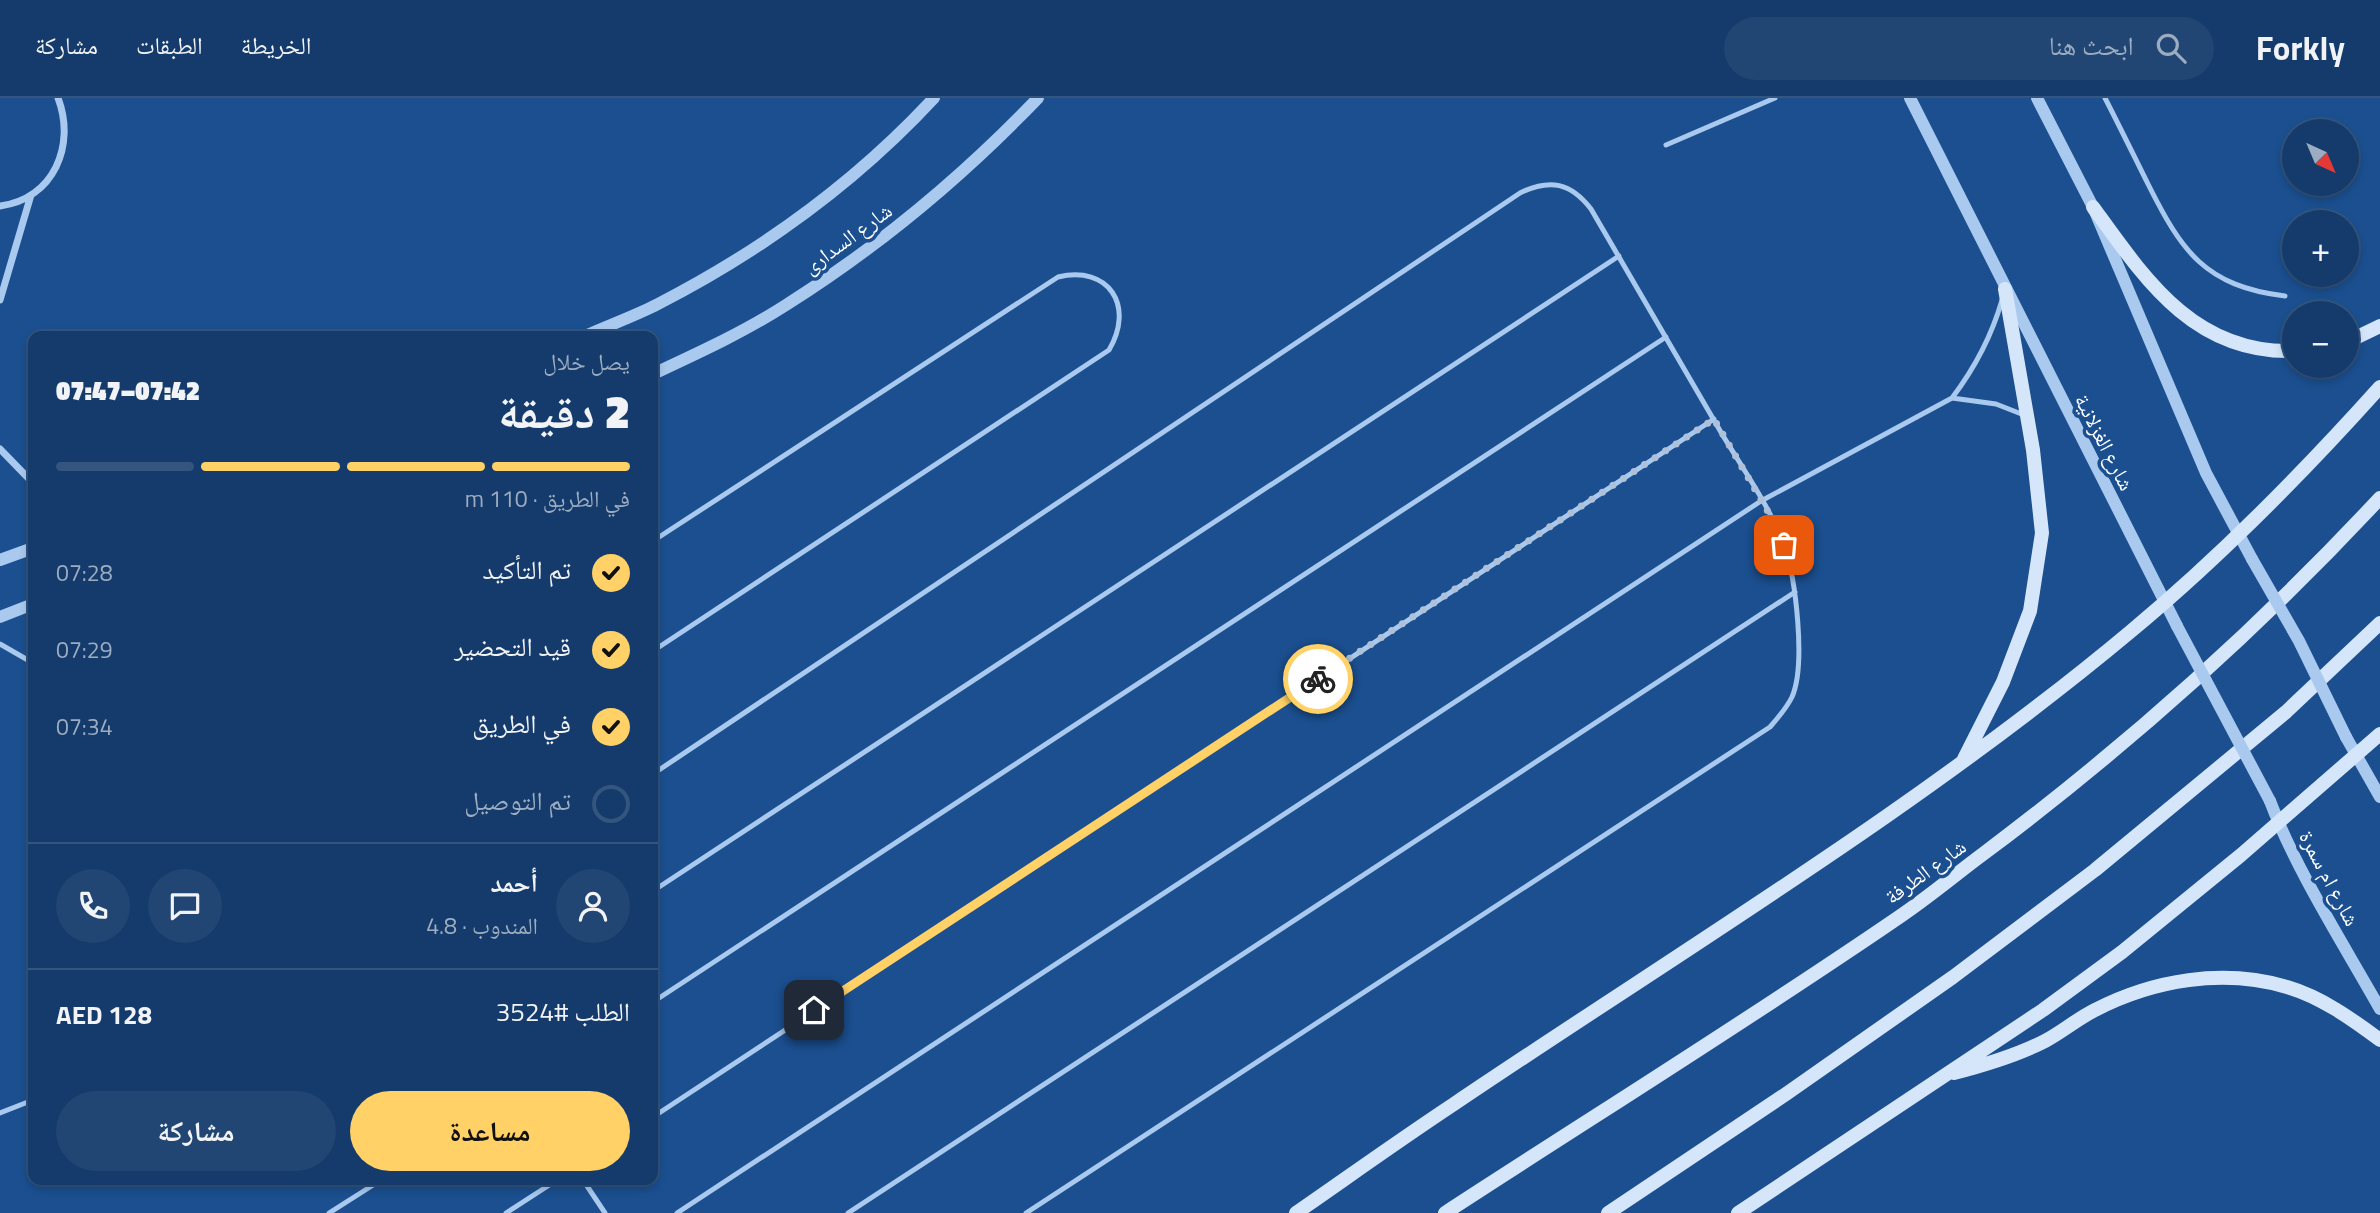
<!DOCTYPE html>
<html lang="ar">
<meta charset="utf-8">
<style>
:root{--surface:#143b6b;--page:#214673;--text:#f1f3f6;--muted:#9dadc1;--line:#33557e;--accent:#ffd166}
body{margin:0;font-family:"Titillium Web","Noto Naskh Arabic",sans-serif;background:var(--page);color:var(--text);direction:rtl;height:100vh;display:flex;flex-direction:column;font-size:26px;white-space:nowrap}
*{box-sizing:border-box;margin:0}
p{font-size:23px;color:var(--muted)}
.icon{flex:none;width:38px;height:38px;fill:none;stroke:currentColor;stroke-width:2;stroke-linecap:round;stroke-linejoin:round}
.map{position:relative;flex:1;overflow:hidden;direction:ltr}
.details{position:absolute;left:28px;top:233px;width:630px;height:854px;display:flex;flex-direction:column;background:var(--surface);border-radius:14px;box-shadow:0 4px 10px #0003,0 0 0 2px var(--line);direction:rtl}
.details>*{flex:none}
.needle{width:46px;rotate:136deg}
.controls{position:absolute;left:2282px;top:21px;display:grid;gap:14px}
.controls a{display:grid;place-items:center;width:77px;height:77px;border-radius:50%;background:var(--surface);box-shadow:0 4px 10px #0003,0 0 0 2px var(--line);font-size:35px}
.pin{position:absolute;display:grid;place-items:center;width:60px;height:60px;color:#fff;margin:-30px;border-radius:14px;box-shadow:0 4px 10px #0006}
.courier{position:absolute;display:grid;place-items:center;width:70px;height:70px;margin:-35px;border:5px solid #ffd166;border-radius:50%;background:#fff;color:#222;box-shadow:0 2px 9px #0007}
.head em{font-style:normal;font-weight:800}
.head div{display:flex;flex-direction:column-reverse}
.head{display:flex;align-items:center;justify-content:space-between;height:119px;padding:0 28px}
h1{font-size:46px;font-weight:800;line-height:52px}
.bar{display:grid;grid-template-columns:repeat(4,1fr);gap:10px 7px;align-content:center;height:84px;padding:0 28px}
.bar i{height:9px;border-radius:5px;background:var(--line)}
.bar .selected{background:var(--accent)}
.bar p{grid-column:span 4}
.line{display:flex;align-items:center;gap:18px;padding:0 28px;border-top:2px solid var(--line)}
.line div{flex:1}
.round{display:grid;place-items:center;flex:none;width:74px;height:74px;border-radius:37px;background:var(--page)}
ol{padding:0 28px;list-style:none}
li{display:flex;align-items:center;gap:21px;height:77px}
li p{margin-inline-start:auto}
li .icon{padding:7px;border-radius:50%;background:var(--accent);color:#111;stroke-width:4}
li:last-child{color:var(--muted)}
li i{width:38px;height:38px;border:4px solid var(--line);border-radius:50%}
.action{display:flex;gap:14px;margin-top:auto;padding:14px 28px}
.action a{flex:1;height:80px;border-radius:42px;background:var(--accent);color:#111;font-size:28px;font-weight:800;line-height:80px;text-align:center}
.action a+a{background:var(--page);color:var(--text)}
header{display:flex;align-items:center;gap:42px;box-sizing:border-box;height:98px;padding:0 35px;background:var(--surface);border-bottom:2px solid var(--line)}
header strong{font-size:33px}
nav{display:flex;gap:38px;margin-inline-start:auto;font-size:24px}
.search{width:490px;height:63px;background:var(--page);display:flex;align-items:center;gap:18px;box-sizing:border-box;padding:0 24px;border-radius:38px;color:var(--muted);font-size:26px}
.map>svg:first-child{display:block}
.lines{fill:none;stroke-linecap:round;stroke-linejoin:round}
.service{stroke:#a9c9ee;stroke-width:5}
.minor{stroke:#a9c9ee;stroke-width:7}
.tertiary{stroke:#a9c9ee;stroke-width:12}
.secondary{stroke:#d6e6fa;stroke-width:14}
.tertiary-bridge{stroke:#a9c9ee;stroke-width:12}
.done{stroke:#afc1d8;stroke-width:7;stroke-dasharray:0 12.6}
.route{stroke:#ffd166;stroke-width:9}
.labels{text-anchor:middle;dominant-baseline:central;stroke-width:7;stroke-linejoin:round;paint-order:stroke}
.street-label{font-size:21px;fill:#fff;stroke:#1b4f8f}
</style>
<header>
<strong>Forkly</strong>
<div class="search"><svg class="icon" aria-label="search" viewBox="0 0 24 24"><circle cx="10" cy="10" r="6"/><path d="M15 15l6 6"/></svg>ابحث هنا</div>
<nav><a>الخريطة</a><a>الطبقات</a><a>مشاركة</a></nav>
</header>
<div class="map">
<svg width="2380" height="1115" viewBox="0 0 2380 1115">
<rect width="100%" height="100%" fill="#1b4f8f"/>
<g class="lines">
<path class="service" d="M 2105,0 C 2120,29 2134,58 2148,86 C 2182,154 2205,188 2285,198
M 1666,47 L 1775,0
M 1952,300 L 1996,306 L 2024,317
M 653,443 L 1058,179 C 1109,167 1135,208 1109,252 L 653,553
M 0,546 L 33,565
M 653,676 L 1520,95 C 1550,80 1571,85 1591,111 C 1635,186 1679,261 1722,336 C 1743,371 1770,409 1784,447 C 1796,481 1806,567 1792,599 C 1786,611 1778,620 1770,629 L 1026,1115
M 653,793 L 1619,158
M 653,904 L 1666,239
M 0,1015 L 33,1002
M 653,1019 L 1714,321
M 583,1082 L 605,1115
M 329,1115 L 381,1082
M 506,1115 L 557,1082
M 677,1115 L 1761,403 L 1952,300 C 1974,271 1992,237 2002,202
M 848,1115 L 1795,494"/>
<path class="minor" d="M 0,108 C 54,101 76,47 58,0
M 0,202 L 31,97
M 0,351 L 33,385"/>
<path class="tertiary" d="M 1910,0 L 2177,528
M 2037,0 L 2093,109 L 2206,375 L 2252,461
M 585,238 C 609,227 635,218 658,206 C 761,153 856,84 934,0
M 653,276 C 698,255 744,234 786,207 C 878,149 963,78 1038,0
M 0,462 L 33,450
M 0,519 L 33,506
M 2346,639 L 2380,699
M 2270,703 C 2297,774 2343,845 2380,911"/>
<path class="secondary" d="M 2093,109 C 2145,181 2194,256 2294,253
M 2347,244 L 2380,228
M 1964,661 L 2003,584 L 2030,513 L 2042,435 L 2033,352 L 2005,191
M 1954,975 C 1985,967 2016,958 2045,943 C 2062,934 2077,921 2095,912 C 2153,882 2223,870 2287,889 C 2321,899 2352,921 2380,942
M 1296,1115 C 1348,1079 1401,1041 1454,1006 C 1682,852 1918,711 2130,534 C 2219,460 2302,376 2380,289
M 1445,1115 C 1597,1016 1752,920 1902,817 C 1930,798 1956,776 1983,756 C 2126,649 2258,531 2380,400
M 1608,1115 L 1786,996 L 1953,879 L 2095,772 L 2286,614 L 2380,525
M 1738,1115 L 2043,912 L 2122,854 L 2241,757 L 2380,636"/>
<path class="tertiary-bridge" d="M 2252,461 L 2299,543 L 2346,639
M 2177,528 L 2270,703"/>
</g>
<g class="lines">
<path class="done" d="M 1318,581 L 1714,321 L 1774,424 L 1784,447"/>
<path class="route" d="M 814,912 L 1318,581"/>
</g>
<g class="labels">
<g class="street-label">
<text transform="translate(847 140) rotate(-36)">شارع السدارى</text>
<text transform="translate(2105 344) rotate(63)">شارع الغزلانية</text>
<text transform="translate(1925 773) rotate(-36)">شارع الطرفة</text>
<text transform="translate(2330 780) rotate(62)">شارع ام سمرة</text>
</g>
</g>
</svg>
<div class="controls">
<a><svg class="needle" viewBox="-14 -14 28 28"><path d="M0-13l5 13h-10z" fill="#e53935"/><path d="M0 13l5-13h-10z" fill="#9dadc1"/></svg></a>
<a>+</a>
<a>−</a>
</div>
<div class="pin" style="left:1784px;top:447px;background:#ea580c"><svg class="icon" aria-label="bag" viewBox="0 0 24 24"><path d="M5 8h14l-1 12H6zM9 8a3 3 0 0 1 6 0"/></svg></div>
<div class="pin" style="left:814px;top:912px;background:#1f2937"><svg class="icon" aria-label="home" viewBox="0 0 24 24"><path d="M3 11l9-7 9 7M6 9v11h12V9"/></svg></div>
<div class="courier" style="left:1318px;top:581px"><svg class="icon" aria-label="bike" viewBox="0 0 24 24"><circle cx="6" cy="16" r="4"/><circle cx="18" cy="16" r="4"/><path d="M6 16l4-8h5l3 8M10 8l3 8H6M13 5h3"/></svg></div>
<section class="details">
<div class="head"><div><h1>2 دقيقة</h1><p>يصل خلال</p></div><em>07:42–07:47</em></div>
<div class="bar"><i class="selected"></i><i class="selected"></i><i class="selected"></i><i></i><p>في الطريق · 110 m</p></div>
<ol>
<li><svg class="icon" aria-label="check" viewBox="0 0 24 24"><path d="M5 12l5 5 9-10"/></svg>تم التأكيد<p>07:28</p></li>
<li><svg class="icon" aria-label="check" viewBox="0 0 24 24"><path d="M5 12l5 5 9-10"/></svg>قيد التحضير<p>07:29</p></li>
<li><svg class="icon" aria-label="check" viewBox="0 0 24 24"><path d="M5 12l5 5 9-10"/></svg>في الطريق<p>07:34</p></li>
<li><i></i>تم التوصيل</li>
</ol>
<div class="line" style="height:126px"><a class="round"><svg class="icon" aria-label="person" viewBox="0 0 24 24"><circle cx="12" cy="8" r="4"/><path d="M4 21q1-7 8-7t8 7"/></svg></a><div><b>أحمد</b><p>المندوب · 4.8</p></div><a class="round"><svg class="icon" aria-label="chat" viewBox="0 0 24 24"><path d="M4 5h16v11H9l-5 4z"/></svg></a><a class="round"><svg class="icon" aria-label="phone" viewBox="0 0 24 24"><path d="M5 4h4l2 5-3 2q2 4 5 5l2-3 5 2v4C11 20 4 13 5 4z"/></svg></a></div>
<div class="line" style="height:91px"><div>الطلب #3524</div><b>AED 128</b></div>
<div class="action"><a>مساعدة</a><a>مشاركة</a></div>
</section>
</div>
